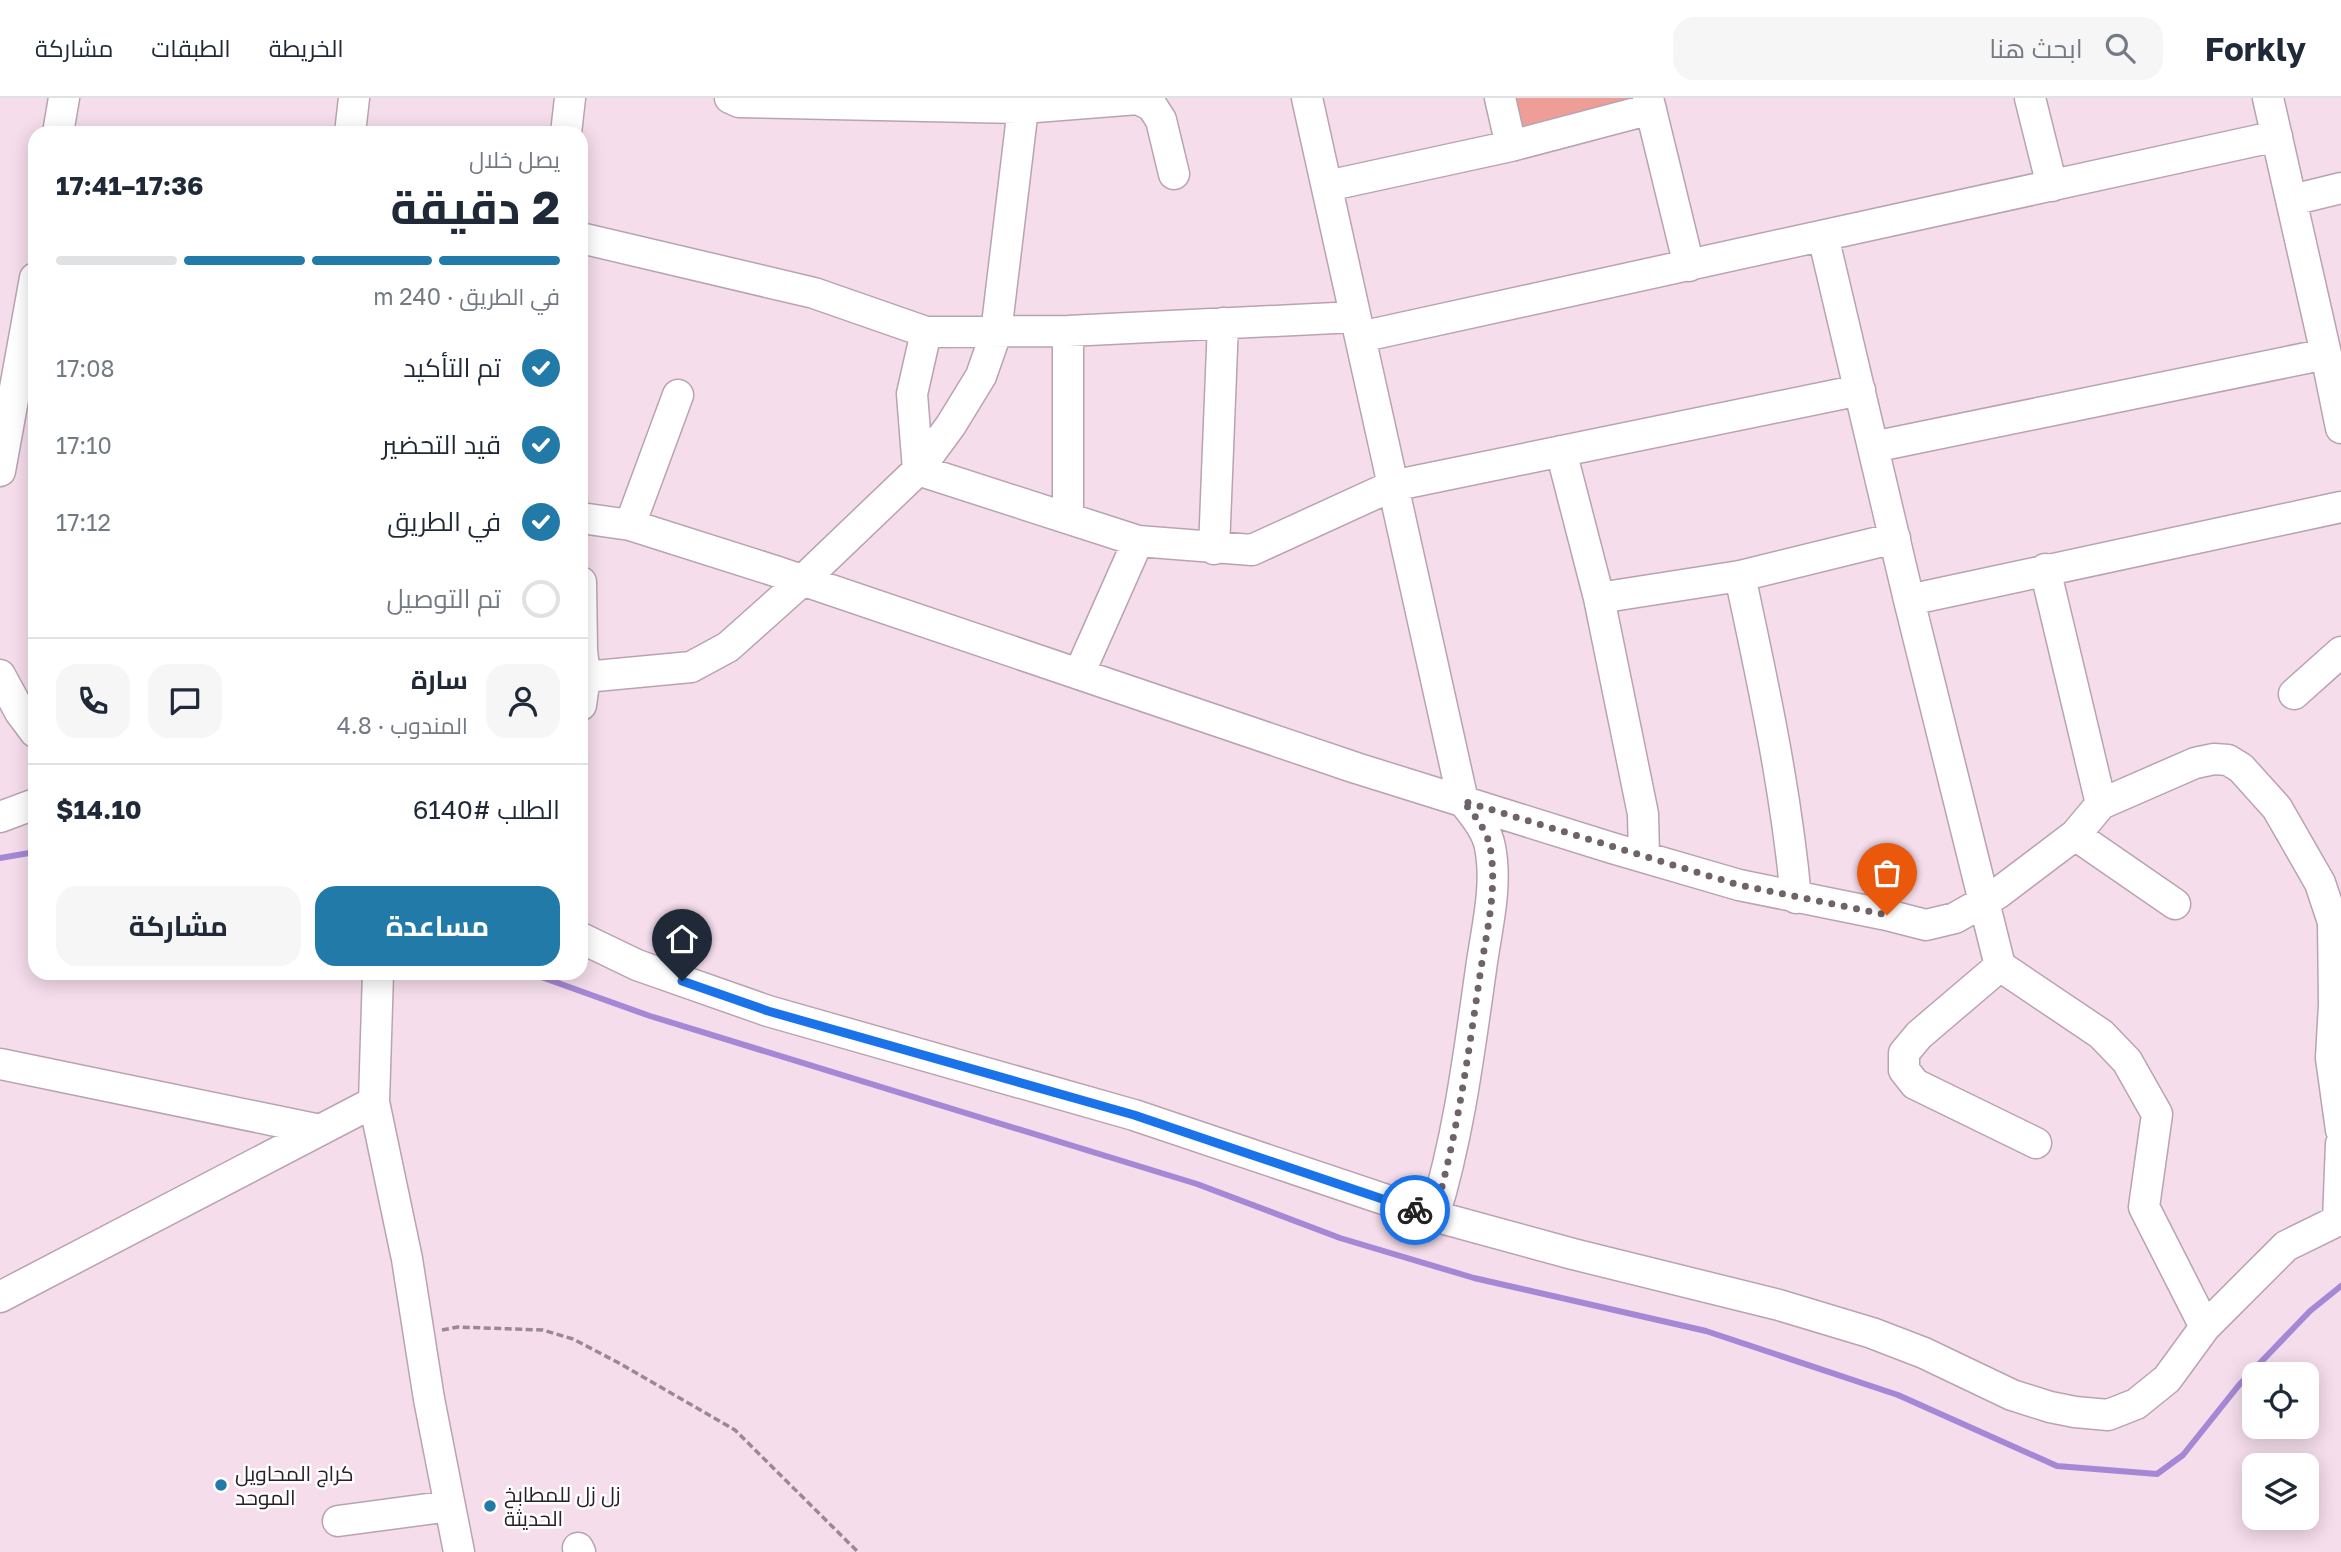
<!DOCTYPE html>
<html lang="ar">
<meta charset="utf-8">
<style>
:root{--surface:#fff;--page:#f6f6f7;--text:#1f2937;--muted:#747a83;--line:#e0e1e3;--accent:#227aa9}
body{margin:0;font-family:"Golos Text",Cairo,sans-serif;background:var(--page);color:var(--text);direction:rtl;height:100vh;display:flex;flex-direction:column;font-size:26px;white-space:nowrap}
*{box-sizing:border-box;margin:0}
p{font-size:23px;color:var(--muted)}
.icon{flex:none;width:38px;height:38px;fill:none;stroke:currentColor;stroke-width:2;stroke-linecap:round;stroke-linejoin:round}
.map{position:relative;flex:1;overflow:hidden;direction:ltr}
.drawer{position:absolute;left:28px;top:28px;width:560px;height:854px;display:flex;flex-direction:column;background:var(--surface);border-radius:21px;box-shadow:0 4px 18px #0003;direction:rtl}
.drawer>*{flex:none}
.controls{position:absolute;left:2242px;top:1264px;display:grid;gap:14px}
.controls a{display:grid;place-items:center;width:77px;height:77px;border-radius:14px;background:var(--surface);box-shadow:0 4px 18px #0003;font-size:35px}
.pin{position:absolute;display:grid;place-items:center;width:60px;height:60px;color:#fff;margin:-72px -30px;border-radius:50% 50% 50% 0;rotate:-45deg;box-shadow:0 0 7px #0007}
.pin .icon{rotate:45deg}
.courier{position:absolute;display:grid;place-items:center;width:70px;height:70px;margin:-35px;border:5px solid #1a73e8;border-radius:50%;background:#fff;color:#222;box-shadow:0 2px 9px #0007}
.headline em{font-style:normal;font-weight:700}
.headline div{display:flex;flex-direction:column-reverse}
.headline{display:flex;align-items:center;justify-content:space-between;height:119px;padding:0 28px}
h1{font-size:46px;font-weight:700;line-height:52px}
.bar{display:grid;grid-template-columns:repeat(4,1fr);gap:10px 7px;align-content:center;height:84px;padding:0 28px}
.bar i{height:9px;border-radius:5px;background:var(--line)}
.bar .active{background:var(--accent)}
.bar p{grid-column:span 4}
.line{display:flex;align-items:center;gap:18px;padding:0 28px;border-top:2px solid var(--line)}
.line div{flex:1}
.round{display:grid;place-items:center;flex:none;width:74px;height:74px;border-radius:21px;background:var(--page)}
ol{padding:0 28px;list-style:none}
li{display:flex;align-items:center;gap:21px;height:77px}
li p{margin-inline-start:auto}
li .icon{padding:7px;border-radius:50%;background:var(--accent);color:#fff;stroke-width:4}
li:last-child{color:var(--muted)}
li i{width:38px;height:38px;border:4px solid var(--line);border-radius:50%}
.primary-button{display:flex;gap:14px;margin-top:auto;padding:14px 28px}
.primary-button a{flex:1;height:80px;border-radius:21px;background:var(--accent);color:#fff;font-size:28px;font-weight:700;line-height:80px;text-align:center}
.primary-button a+a{background:var(--page);color:var(--text)}
header{display:flex;align-items:center;gap:42px;box-sizing:border-box;height:98px;padding:0 35px;background:var(--surface);border-bottom:2px solid var(--line)}
header strong{font-size:33px}
nav{display:flex;gap:38px;margin-inline-start:auto;font-size:24px}
.search{width:490px;height:63px;background:var(--page);display:flex;align-items:center;gap:18px;box-sizing:border-box;padding:0 24px;border-radius:21px;color:var(--muted);font-size:26px}
.map>svg:first-child{display:block}
.green{fill:#ee9d97}
.lines{fill:none;stroke-linecap:round;stroke-linejoin:round}
.stream{stroke:#a488d5;stroke-width:6}
.minor-casing{stroke:#baa3b1;stroke-width:33}
.path{stroke:#9a8993;stroke-width:3.5;stroke-dasharray:7 3.5;stroke-linecap:butt}
.minor{stroke:#fff;stroke-width:30}
.done{stroke:#70626b;stroke-width:7;stroke-dasharray:0 12.6}
.route{stroke:#1a73e8;stroke-width:9}
.poi-dot{fill:#227aa9;stroke:#fff;stroke-width:2.5}
.labels{text-anchor:middle;dominant-baseline:central;stroke-width:5;stroke-linejoin:round;paint-order:stroke}
.poi-label{font-size:21px;fill:#292026;stroke:#fff;text-anchor:start}
</style>
<header>
<strong>Forkly</strong>
<div class="search"><svg class="icon" aria-label="search" viewBox="0 0 24 24"><circle cx="10" cy="10" r="6"/><path d="M15 15l6 6"/></svg>ابحث هنا</div>
<nav><a>الخريطة</a><a>الطبقات</a><a>مشاركة</a></nav>
</header>
<div class="map">
<svg width="2341" height="1454" viewBox="0 0 2341 1454">
<rect width="100%" height="100%" fill="#f5ddeb"/>
<path class="green" d="M 1512,0 L 1637,0 L 1520,36 Z"/>
<g class="lines">
<path class="stream" d="M 0,760 L 35,754
M 530,875 L 650,918 L 1197,1086 L 1340,1140 L 1474,1180 L 1706,1233 L 1898,1297 L 2057,1368 L 2157,1376 L 2183,1357 L 2239,1287 L 2310,1213 L 2341,1188"/>
<defs>
<path id="minor" d="M 730,0 L 739,4 L 1023,10 L 1138,1 L 1152,8 L 1161,22 L 1174,76
M 1307,0 L 1463,703 C 1474,717 1487,732 1490,749 C 1498,788 1486,833 1481,871 C 1469,955 1459,1037 1434,1118
M 1500,0 L 1511,48
M 1648,0 L 1689,168
M 2030,0 L 2052,88
M 2268,0 L 2326,256 L 2341,330
M 58,35 L 64,0
M 350,35 L 354,0
M 566,35 L 570,0
M 1327,88 L 1511,48 L 1651,11
M 2292,102 L 2341,90
M 1823,138 L 1909,502 L 2000,868 L 2101,936 L 2127,963 L 2157,1016 L 2144,1109 L 2205,1229
M 581,140 L 814,195 L 926,234 L 1068,233 L 1355,219
M 926,234 L 912,296 L 918,372 L 1138,443 L 1252,452 L 1392,388 L 1860,292
M 1360,239 L 2277,38
M 1873,349 L 2326,256
M 1561,353 L 1599,500 L 1740,478 L 1895,440
M 0,373 L 35,180
M 581,420 L 630,427 L 775,473 L 1356,670 L 1612,750 L 1739,787 L 1887,817 L 1926,827 L 1955,820 L 1997,796 L 2075,737 L 2101,706 L 2195,665 L 2214,661 L 2228,662 L 2241,670 L 2277,710 L 2320,785 L 2333,824 L 2334,906 L 2331,960 L 2341,1032
M 1068,420 L 1068,233
M 630,427 L 678,297
M 1214,451 L 1223,225
M 2045,471 L 2101,706
M 1740,478 C 1763,585 1786,691 1796,800
M 581,484 L 582,552 L 585,579 L 581,607
M 1599,500 L 1643,716 L 1644,759
M 1909,502 L 2341,409
M 1079,576 L 1138,443
M 0,577 L 20,614 L 35,634
M 585,579 L 691,569 L 728,549 L 803,482 L 918,372 L 951,327 L 981,278 L 996,235 L 1023,10
M 2294,596 L 2341,554
M 0,719 L 35,706
M 2075,737 L 2175,806
M 581,840 L 637,867 L 768,913 L 1134,1017 L 1434,1118 L 1573,1156 L 1779,1207 L 1872,1235 L 1924,1255 L 2012,1297 L 2050,1309 L 2075,1314 L 2108,1317 L 2136,1306 L 2167,1281 L 2205,1229 L 2286,1148 L 2341,1121
M 2000,868 L 1919,937 L 1904,955 L 1904,972 L 1915,986 L 2036,1045
M 378,875 L 374,1004 L 407,1161 L 429,1301 L 459,1454
M 0,966 L 320,1032
M 2338,1123 L 2341,1046
M 0,1199 L 374,1004
M 338,1423 L 450,1408
M 578,1450 L 580,1454"/>
</defs>
<use href="#minor" class="minor-casing"/>
<path class="path" d="M 442,1232 L 458,1229 L 543,1232 L 573,1241 L 617,1264 L 735,1332 L 858,1454"/>
<use href="#minor" class="minor"/>
</g>
<g class="lines">
<path class="done" d="M 1415,1112 L 1434,1118 C 1457,1039 1468,958 1480,877 C 1486,836 1498,790 1490,749 C 1487,732 1474,717 1463,703 L 1739,787 L 1887,817"/>
<path class="route" d="M 682,883 L 768,913 L 1134,1017 L 1415,1112"/>
</g>
<g class="poi-dot">
<circle cx="221" cy="1387" r="7"/>
<circle cx="490" cy="1408" r="7"/>
</g>
<g class="labels">
<g class="poi-label">
<text x="235" y="1375">كراج المحاويل<tspan x="235" dy="24">الموحد</tspan></text>
<text x="504" y="1396">زل زل للمطابخ<tspan x="504" dy="24">الحديثة</tspan></text>
</g>
</g>
</svg>
<div class="controls">
<a><svg class="icon" aria-label="locate" viewBox="0 0 24 24"><circle cx="12" cy="12" r="6"/><path d="M12 2v4M12 18v4M2 12h4M18 12h4"/></svg></a>
<a><svg class="icon" aria-label="layers" viewBox="0 0 24 24"><path d="M12 4l9 5-9 5-9-5zM3 14l9 5 9-5"/></svg></a>
</div>
<div class="pin" style="left:1887px;top:817px;background:#ea580c"><svg class="icon" aria-label="bag" viewBox="0 0 24 24"><path d="M5 8h14l-1 12H6zM9 8a3 3 0 0 1 6 0"/></svg></div>
<div class="pin" style="left:682px;top:883px;background:#1f2937"><svg class="icon" aria-label="home" viewBox="0 0 24 24"><path d="M3 11l9-7 9 7M6 9v11h12V9"/></svg></div>
<div class="courier" style="left:1415px;top:1112px"><svg class="icon" aria-label="bike" viewBox="0 0 24 24"><circle cx="6" cy="16" r="4"/><circle cx="18" cy="16" r="4"/><path d="M6 16l4-8h5l3 8M10 8l3 8H6M13 5h3"/></svg></div>
<section class="drawer">
<div class="headline"><div><h1>2 دقيقة</h1><p>يصل خلال</p></div><em>17:36–17:41</em></div>
<div class="bar"><i class="active"></i><i class="active"></i><i class="active"></i><i></i><p>في الطريق · 240 m</p></div>
<ol>
<li><svg class="icon" aria-label="check" viewBox="0 0 24 24"><path d="M5 12l5 5 9-10"/></svg>تم التأكيد<p>17:08</p></li>
<li><svg class="icon" aria-label="check" viewBox="0 0 24 24"><path d="M5 12l5 5 9-10"/></svg>قيد التحضير<p>17:10</p></li>
<li><svg class="icon" aria-label="check" viewBox="0 0 24 24"><path d="M5 12l5 5 9-10"/></svg>في الطريق<p>17:12</p></li>
<li><i></i>تم التوصيل</li>
</ol>
<div class="line" style="height:126px"><a class="round"><svg class="icon" aria-label="person" viewBox="0 0 24 24"><circle cx="12" cy="8" r="4"/><path d="M4 21q1-7 8-7t8 7"/></svg></a><div><b>سارة</b><p>المندوب · 4.8</p></div><a class="round"><svg class="icon" aria-label="chat" viewBox="0 0 24 24"><path d="M4 5h16v11H9l-5 4z"/></svg></a><a class="round"><svg class="icon" aria-label="phone" viewBox="0 0 24 24"><path d="M5 4h4l2 5-3 2q2 4 5 5l2-3 5 2v4C11 20 4 13 5 4z"/></svg></a></div>
<div class="line" style="height:91px"><div>الطلب #6140</div><b>$14.10</b></div>
<div class="primary-button"><a>مساعدة</a><a>مشاركة</a></div>
</section>
</div>
